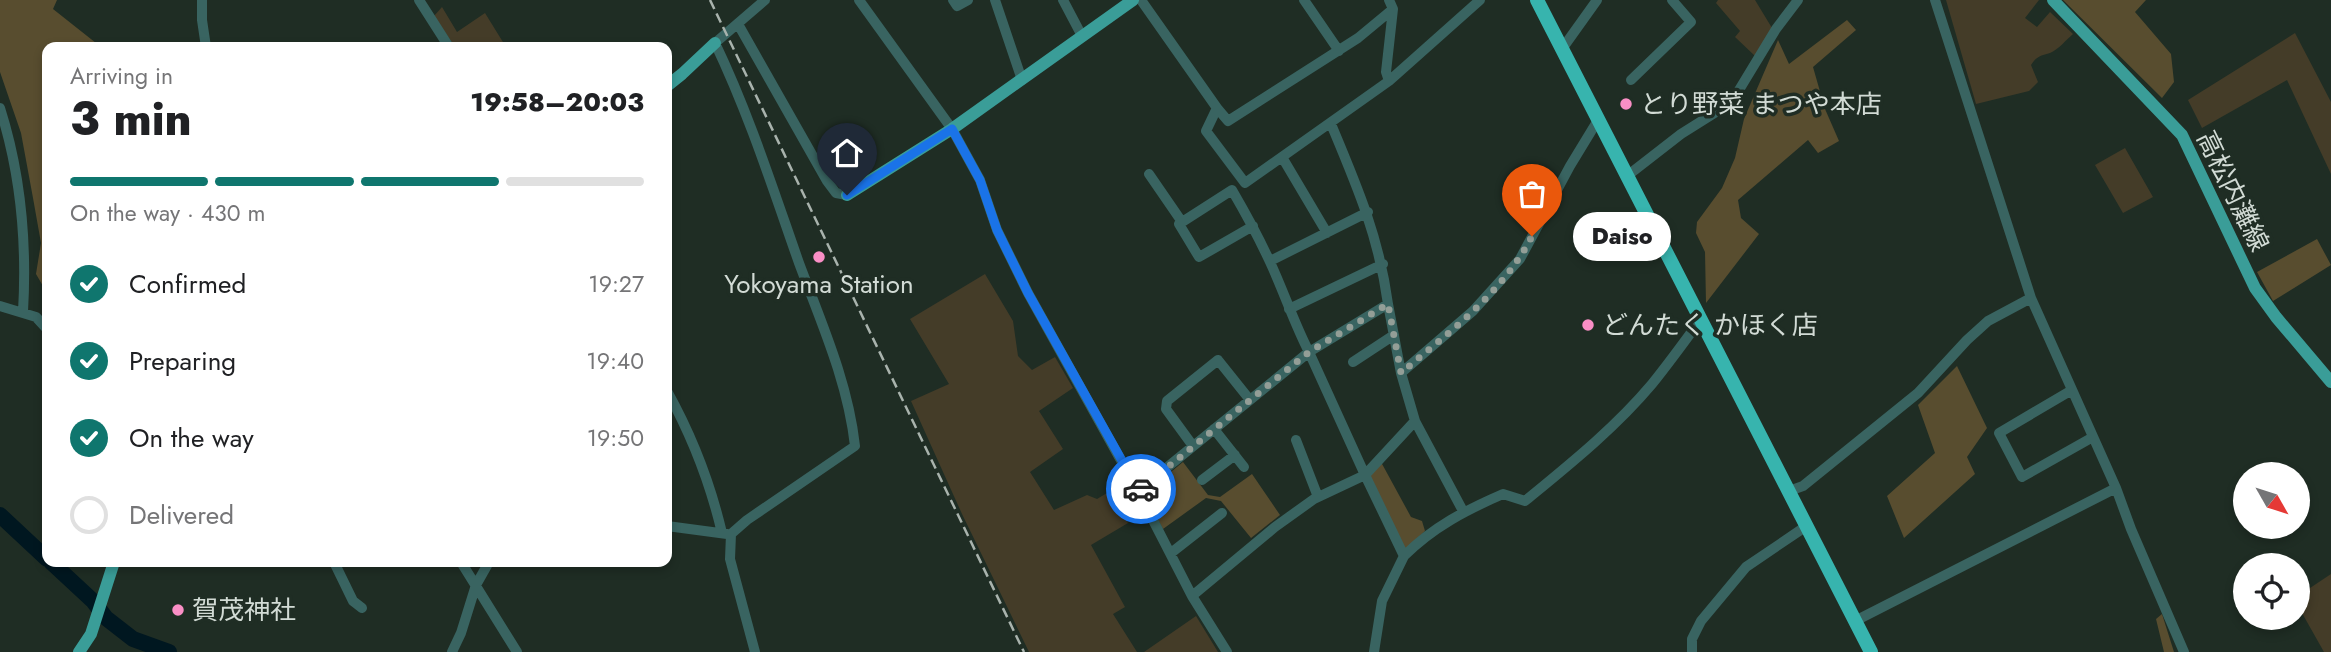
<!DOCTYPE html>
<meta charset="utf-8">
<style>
:root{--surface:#fff;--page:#f6f6f6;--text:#202124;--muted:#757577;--line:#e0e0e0;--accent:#0f766e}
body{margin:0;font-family:Jost,"Noto Sans JP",sans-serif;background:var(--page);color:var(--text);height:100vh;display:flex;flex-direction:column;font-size:26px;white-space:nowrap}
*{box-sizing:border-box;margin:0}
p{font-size:23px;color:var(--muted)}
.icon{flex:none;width:38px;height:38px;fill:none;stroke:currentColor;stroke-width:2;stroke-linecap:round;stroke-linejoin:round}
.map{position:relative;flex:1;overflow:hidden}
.drawer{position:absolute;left:42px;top:42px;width:630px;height:525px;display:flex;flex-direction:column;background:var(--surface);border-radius:14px;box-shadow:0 4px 10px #0003}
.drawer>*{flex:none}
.needle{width:46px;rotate:129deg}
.fabs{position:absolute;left:2233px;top:462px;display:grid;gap:14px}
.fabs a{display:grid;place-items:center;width:77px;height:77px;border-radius:50%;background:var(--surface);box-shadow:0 4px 10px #0003;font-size:35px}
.pin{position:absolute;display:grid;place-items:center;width:60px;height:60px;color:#fff;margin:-72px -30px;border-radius:50% 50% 50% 0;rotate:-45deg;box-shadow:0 0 7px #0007}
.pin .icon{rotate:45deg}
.courier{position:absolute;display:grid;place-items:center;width:70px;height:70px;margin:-35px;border:5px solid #1a73e8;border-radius:50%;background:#fff;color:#222;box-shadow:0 2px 9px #0007}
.bubble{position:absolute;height:49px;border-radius:24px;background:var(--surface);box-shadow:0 4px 10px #0003;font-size:23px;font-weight:800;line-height:49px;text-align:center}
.overview em{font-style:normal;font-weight:800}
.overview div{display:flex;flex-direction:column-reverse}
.overview{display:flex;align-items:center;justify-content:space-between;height:119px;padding:0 28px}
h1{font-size:46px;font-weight:800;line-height:52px}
.bar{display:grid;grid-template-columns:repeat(4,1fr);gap:10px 7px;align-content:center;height:84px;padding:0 28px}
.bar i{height:9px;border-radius:5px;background:var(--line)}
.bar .on{background:var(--accent)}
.bar p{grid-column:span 4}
ol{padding:0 28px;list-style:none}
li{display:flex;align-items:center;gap:21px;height:77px}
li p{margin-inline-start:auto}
li .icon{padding:7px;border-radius:50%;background:var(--accent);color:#fff;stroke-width:4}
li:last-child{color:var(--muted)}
li i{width:38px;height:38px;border:4px solid var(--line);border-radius:50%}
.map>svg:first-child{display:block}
.green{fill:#443c28}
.forest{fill:#584d2f}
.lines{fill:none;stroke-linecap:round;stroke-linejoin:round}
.river{stroke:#001720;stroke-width:16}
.minor{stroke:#396461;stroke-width:10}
.major{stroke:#3a9d98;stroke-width:12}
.highway{stroke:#37b4ae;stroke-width:14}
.rail{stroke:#a9b3ad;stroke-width:2.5;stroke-dasharray:10 5;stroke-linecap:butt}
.done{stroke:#939e97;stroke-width:7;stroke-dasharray:0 12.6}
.route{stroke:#1a73e8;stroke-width:9}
.poi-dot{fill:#fa8fc6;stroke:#1f2d24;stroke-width:2.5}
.labels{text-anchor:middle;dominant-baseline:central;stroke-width:7;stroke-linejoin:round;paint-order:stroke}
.poi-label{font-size:26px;fill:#d2dbd5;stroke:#1f2d24;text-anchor:start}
.street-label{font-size:26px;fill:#d2dbd5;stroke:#1f2d24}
</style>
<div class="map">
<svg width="2331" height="652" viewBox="0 0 2331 652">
<rect width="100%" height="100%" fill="#1f2d24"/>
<path class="green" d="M 1718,0 L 1755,0 L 1772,28 L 1755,56 L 1735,37 L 1740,31 L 1716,3 Z
M 1946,0 L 2039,0 L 2025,18 L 2037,27 L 2050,12 L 2073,34 C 2066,40 2058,50 2050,53 C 2040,56 2037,56 2031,65 L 2038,82 L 2029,91 L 1976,104 Z
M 442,7 L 457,32 L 485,13 L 506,47 L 455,47 L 434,16 Z
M 2295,33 L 2331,102 L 2331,174 L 2287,80 L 2202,128 L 2188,100 Z
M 2125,148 L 2153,197 L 2123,213 L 2095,165 Z
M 985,274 L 1013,321 L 1018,356 L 1032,370 L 1055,357 L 1073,388 L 1039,411 L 1063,449 L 1030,472 L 1054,510 L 1087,495 L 1097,499 L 1127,481 L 1133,490 L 1116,502 L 1128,523 L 1091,545 L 1125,607 L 1113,614 L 1137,652 L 1029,652 L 962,514 L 911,401 L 949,384 L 910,319 Z
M 2331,574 L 2331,652 L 2324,652 L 2298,606 L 2298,596 Z
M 1196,616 L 1218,652 L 1144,652 Z"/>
<path class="forest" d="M 0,0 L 57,0 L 53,9 L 101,47 L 47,47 L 47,293 L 36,274 L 41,243 L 33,198 L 21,133 L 0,72 Z
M 2063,0 L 2146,0 L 2135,12 L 2171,54 L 2174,82 L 2162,98 Z
M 1847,20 L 1856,30 L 1813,67 L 1825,109 L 1839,141 L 1818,153 L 1808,140 L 1738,200 L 1741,218 L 1759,234 L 1706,303 L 1705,252 L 1696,233 L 1697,222 L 1722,188 L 1735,158 L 1744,119 L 1778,40 L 1789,64 Z
M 2317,239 L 2331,265 L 2273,301 L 2257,272 Z
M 1957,366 L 1987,428 L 1967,457 L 1975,474 L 1904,538 L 1887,496 L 1935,453 L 1918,405 Z
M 1183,462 L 1208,495 L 1220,497 L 1252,474 L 1280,515 L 1251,538 L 1221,501 L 1206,498 L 1163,529 L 1144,494 Z
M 1381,462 L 1411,517 L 1422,521 L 1425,531 L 1405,550 L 1368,477 Z
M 2162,614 L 2174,652 L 2164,652 L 2156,619 Z"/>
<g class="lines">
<path class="river" d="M 0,515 L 47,559
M 51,562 L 93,601 L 106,618 L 133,639 L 169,652"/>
<path class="minor" d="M 202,0 L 202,20 L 206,47
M 419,0 L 449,47
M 859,0 L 952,129 L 980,180 L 997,230 L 1028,293 L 1138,491 L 1309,352 C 1294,323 1284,292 1270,262 C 1259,238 1246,214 1232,190 L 1179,224 L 1199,257 L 1253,226
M 953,0 L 957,6 L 968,0
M 995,0 L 1022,80
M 1063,0 L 1082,36
M 1141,0 L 1217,108
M 1304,0 L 1339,51
M 1389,0 L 1393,9 L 1386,72 L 1389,81 L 1480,0
M 1935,0 L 2031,298 L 2116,488 L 2131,529 L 2184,652
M 738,24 L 827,181 L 836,193 L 847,195
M 1562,49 L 1597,0
M 1631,80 L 1691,22 L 1672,0
M 1389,81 L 1245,183 L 1206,131 L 1217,108 L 1228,121 L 1358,38 L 1393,9
M 0,108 C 21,174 27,243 23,312
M 1331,124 C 1357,186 1379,237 1388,304 L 1309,352 L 1365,475 L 1415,421 L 1401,373 L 1388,304
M 1282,157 L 1327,233
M 1149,174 L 1182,222
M 1627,176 L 1681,134 L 1724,107 L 1736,95 L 1776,29 L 1798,0
M 1270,261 L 1368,212
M 0,306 L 36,317 L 47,329
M 1289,309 L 1383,264
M 1353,362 L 1394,335
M 1401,373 L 1473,311 L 1520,259 L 1570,166 L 1598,120
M 2072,390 L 1999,433 L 2022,477 L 2093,437
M 667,391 C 692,436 710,482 722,533
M 1415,421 L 1463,511
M 1214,429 L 1244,467
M 1296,440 L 1318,497
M 1193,446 L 1166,409 L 1167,401 L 1218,360 L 1250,400
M 1202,480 L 1235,455
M 1138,491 L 1192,596 L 1275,527 L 1314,499 L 1365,475 L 1404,556 C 1433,527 1466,510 1503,494 L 1525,501 C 1570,464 1615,428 1652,384 C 1669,363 1685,341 1701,319
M 1789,491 L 1803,486 L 1918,393 L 1967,340 L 1988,321 L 2031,298
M 667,526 L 727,534
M 1171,553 L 1222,513
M 334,562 L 353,601 L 362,608
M 461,562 L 517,652
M 1192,596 L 1227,652
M 1855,621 L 2116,488
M 452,652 L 461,633 L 476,585 L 489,562
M 755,652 L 730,559 L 731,534 L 747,520 L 855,446 C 848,382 821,322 799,263 C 773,189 749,114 715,43 L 765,0
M 1374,652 L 1382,601 L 1404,556
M 1692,652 L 1692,639 L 1701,621 L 1746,567 L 1805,527"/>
<path class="major" d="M 2053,0 L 2182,135 L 2255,288 L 2276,317 L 2331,382
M 667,86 L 682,74 L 715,43
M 847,195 L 952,129 L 1133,0
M 79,652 L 91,634 L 114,562"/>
<path class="highway" d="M 1537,0 L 1871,652"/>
<path class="rail" d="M 710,0 L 1024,652"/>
</g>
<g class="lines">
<path class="done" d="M 1141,489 L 1309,352 L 1388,304 L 1401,373 C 1448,333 1503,293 1532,236"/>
<path class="route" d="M 847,195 L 952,129 L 980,180 L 997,230 L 1028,293 L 1139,491 L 1141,489"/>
</g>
<g class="poi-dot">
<circle cx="1626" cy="104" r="7"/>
<circle cx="819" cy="257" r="7"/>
<circle cx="1588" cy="325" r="7"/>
<circle cx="178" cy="610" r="7"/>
</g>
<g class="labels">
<g class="poi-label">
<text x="1640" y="104">とり野菜 まつや本店</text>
<text x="819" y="284" text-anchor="middle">Yokoyama Station</text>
<text x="1602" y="325">どんたく かほく店</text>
<text x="192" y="610">賀茂神社</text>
</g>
<g class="street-label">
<text transform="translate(2233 191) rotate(64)">高松内灘線</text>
</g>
</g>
</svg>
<div class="fabs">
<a><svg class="needle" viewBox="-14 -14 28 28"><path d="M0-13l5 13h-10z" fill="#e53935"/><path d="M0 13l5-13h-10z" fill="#757577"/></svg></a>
<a><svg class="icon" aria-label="locate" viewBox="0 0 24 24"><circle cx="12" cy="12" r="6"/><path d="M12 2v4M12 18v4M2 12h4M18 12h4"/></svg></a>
</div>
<div class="pin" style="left:1532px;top:236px;background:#ea580c"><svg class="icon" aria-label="bag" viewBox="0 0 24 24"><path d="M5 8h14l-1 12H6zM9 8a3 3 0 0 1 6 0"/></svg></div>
<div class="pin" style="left:847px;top:195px;background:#1f2937"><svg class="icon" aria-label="home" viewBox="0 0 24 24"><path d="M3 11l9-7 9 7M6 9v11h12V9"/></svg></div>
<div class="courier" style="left:1141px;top:489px"><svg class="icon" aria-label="car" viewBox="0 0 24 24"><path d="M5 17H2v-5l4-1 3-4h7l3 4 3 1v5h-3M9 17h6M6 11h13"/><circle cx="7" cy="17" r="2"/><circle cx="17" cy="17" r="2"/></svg></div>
<div class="bubble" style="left:1573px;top:212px;width:98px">Daiso</div>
<section class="drawer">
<div class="overview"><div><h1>3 min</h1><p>Arriving in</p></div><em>19:58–20:03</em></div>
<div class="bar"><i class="on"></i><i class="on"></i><i class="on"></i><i></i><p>On the way · 430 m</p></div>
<ol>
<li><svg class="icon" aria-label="check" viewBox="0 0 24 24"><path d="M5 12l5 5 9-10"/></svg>Confirmed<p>19:27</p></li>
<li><svg class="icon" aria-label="check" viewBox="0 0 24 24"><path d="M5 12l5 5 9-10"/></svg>Preparing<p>19:40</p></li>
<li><svg class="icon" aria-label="check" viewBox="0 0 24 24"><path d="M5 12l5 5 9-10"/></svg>On the way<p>19:50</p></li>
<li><i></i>Delivered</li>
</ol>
</section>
</div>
